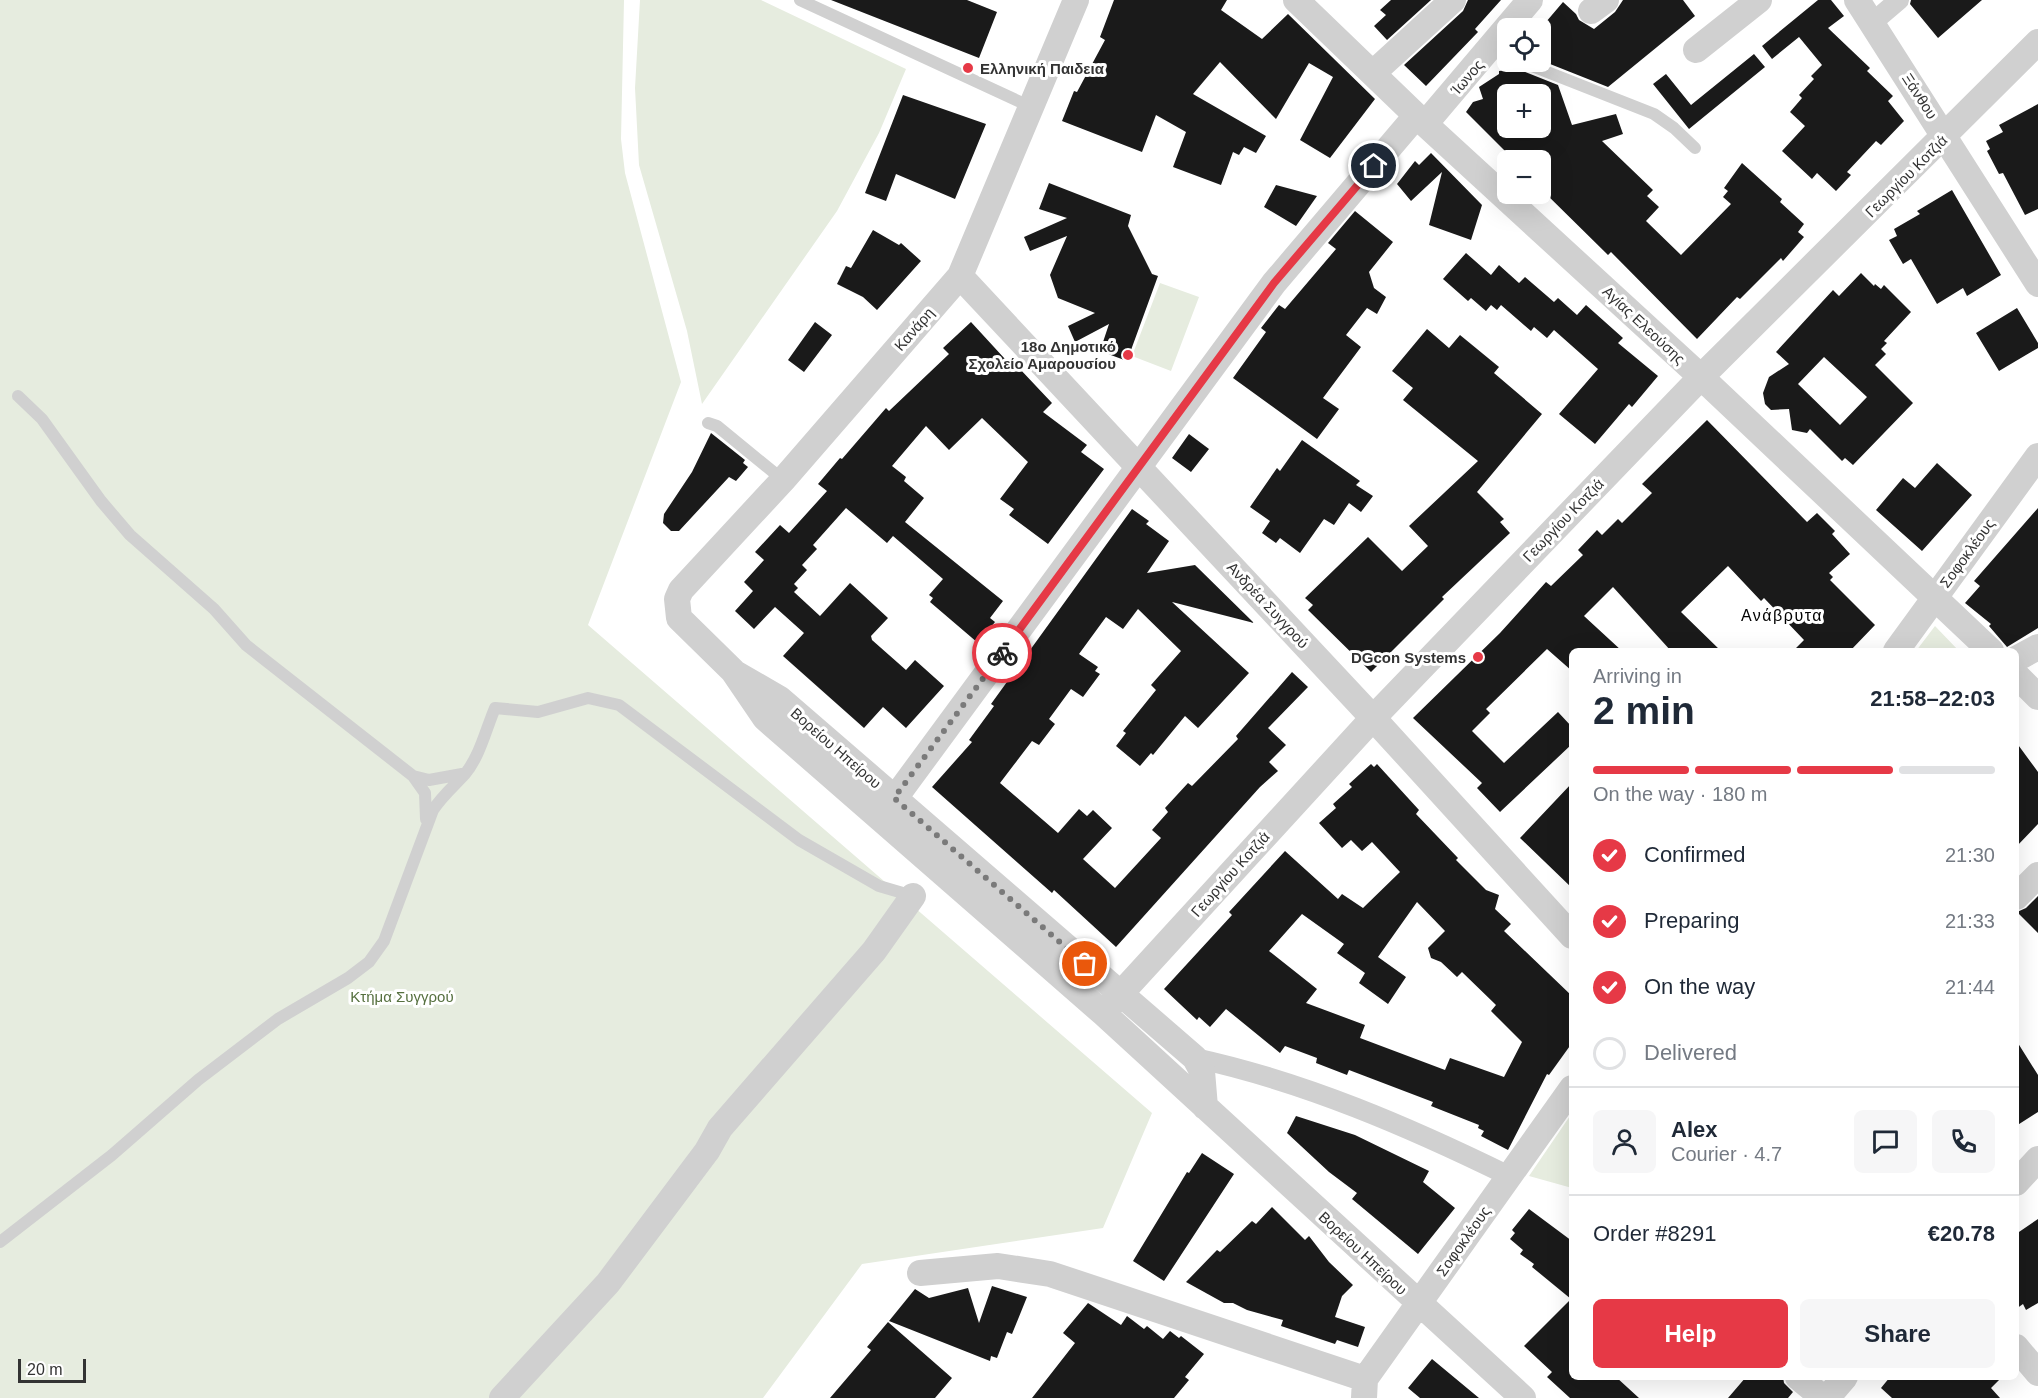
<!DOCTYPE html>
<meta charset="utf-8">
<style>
:root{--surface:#fff;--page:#f6f6f7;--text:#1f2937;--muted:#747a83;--line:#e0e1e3;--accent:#e63946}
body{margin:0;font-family:Helvetica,sans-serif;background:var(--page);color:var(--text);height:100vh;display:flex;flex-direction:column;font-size:22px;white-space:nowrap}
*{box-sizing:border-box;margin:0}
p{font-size:20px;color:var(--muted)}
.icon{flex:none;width:33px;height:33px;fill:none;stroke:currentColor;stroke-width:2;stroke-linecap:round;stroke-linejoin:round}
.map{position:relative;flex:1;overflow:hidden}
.side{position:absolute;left:1569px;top:648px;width:450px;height:732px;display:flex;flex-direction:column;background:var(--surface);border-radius:9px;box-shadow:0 6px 24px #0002}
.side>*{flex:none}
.tools{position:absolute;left:1497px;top:18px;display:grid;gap:12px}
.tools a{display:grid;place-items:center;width:54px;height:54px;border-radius:9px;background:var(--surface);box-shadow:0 6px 24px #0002;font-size:30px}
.scale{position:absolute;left:18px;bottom:15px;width:68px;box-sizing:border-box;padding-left:6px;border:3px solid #333;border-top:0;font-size:16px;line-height:21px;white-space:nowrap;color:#333;-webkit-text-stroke:4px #fff;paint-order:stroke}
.pin{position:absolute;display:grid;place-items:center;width:51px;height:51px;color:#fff;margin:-26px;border:3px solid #fff;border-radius:50%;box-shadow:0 2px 6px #0007}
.courier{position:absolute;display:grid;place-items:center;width:60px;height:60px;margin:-30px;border:4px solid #e63946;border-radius:50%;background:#fff;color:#222;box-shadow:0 2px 8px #0007}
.summary em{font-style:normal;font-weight:700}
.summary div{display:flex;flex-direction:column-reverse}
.summary{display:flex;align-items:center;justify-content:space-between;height:102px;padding:0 24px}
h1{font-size:39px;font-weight:700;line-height:45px}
.bar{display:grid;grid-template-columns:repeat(4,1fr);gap:9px 6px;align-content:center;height:72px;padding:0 24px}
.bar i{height:8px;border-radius:4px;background:var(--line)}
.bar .selected{background:var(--accent)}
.bar p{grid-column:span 4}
.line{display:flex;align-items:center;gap:15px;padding:0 24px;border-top:2px solid var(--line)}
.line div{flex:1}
.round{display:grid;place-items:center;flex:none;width:63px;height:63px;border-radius:9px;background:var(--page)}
ol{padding:0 24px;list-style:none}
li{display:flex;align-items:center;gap:18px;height:66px}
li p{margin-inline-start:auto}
li .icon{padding:6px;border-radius:50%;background:var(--accent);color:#fff;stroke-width:4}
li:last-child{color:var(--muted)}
li i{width:33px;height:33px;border:3px solid var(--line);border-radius:50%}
.button{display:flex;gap:12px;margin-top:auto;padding:12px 24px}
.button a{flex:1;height:69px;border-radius:9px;background:var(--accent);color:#fff;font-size:24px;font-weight:700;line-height:69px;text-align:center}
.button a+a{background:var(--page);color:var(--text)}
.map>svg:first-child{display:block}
.green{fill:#e6ecdf}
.building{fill:#1a1a1a;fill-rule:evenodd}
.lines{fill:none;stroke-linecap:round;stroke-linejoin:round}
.service{stroke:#d0d0d0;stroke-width:12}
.pedestrian{stroke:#d0d0d0;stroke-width:20}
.minor{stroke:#d0d0d0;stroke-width:26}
.done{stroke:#7a7a7a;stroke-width:6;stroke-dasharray:0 10.8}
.route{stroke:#e63946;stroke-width:8}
.poi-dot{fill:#e63946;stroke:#fff;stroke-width:2}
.labels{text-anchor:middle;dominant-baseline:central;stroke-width:6;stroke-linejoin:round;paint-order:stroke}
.poi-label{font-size:15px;font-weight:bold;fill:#333;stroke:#fff;text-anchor:end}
.street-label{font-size:15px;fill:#333;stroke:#fff}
.park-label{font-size:15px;fill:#56703f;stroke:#fff}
.neighbourhood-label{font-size:16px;letter-spacing:1.5px;fill:#000;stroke:#fff}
</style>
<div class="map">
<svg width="2038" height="1398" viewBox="0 0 2038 1398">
<rect width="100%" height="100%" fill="#fff"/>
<path class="green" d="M 0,0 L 624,0 L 621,139 L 625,173 L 681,382 L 588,625 L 1152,1113 L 1103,1228 L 862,1264 L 763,1398 L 0,1398 Z
M 640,0 L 761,0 L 906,69 L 879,133 L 837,211 L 702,404 L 687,331 L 639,165 L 635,88 Z
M 1160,283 L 1199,297 L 1171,371 L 1132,356 Z
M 1935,626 L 1959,651 L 1916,651 Z
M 1572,1113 L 1572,1188 L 1529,1176 Z"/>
<path class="building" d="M 831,0 L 967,0 L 997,12 L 979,58 Z
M 1114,0 L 1227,0 L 1221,10 L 1262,39 L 1288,14 L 1375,99 L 1330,158 L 1300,140 L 1333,77 L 1309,63 L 1276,119 L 1220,62 L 1193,94 L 1266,136 L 1256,153 L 1244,147 L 1239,155 L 1233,152 L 1221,185 L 1173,167 L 1186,132 L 1156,115 L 1142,152 L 1062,121 L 1074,91 L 1077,92 L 1105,40 L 1100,37 Z
M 1391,0 L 1431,0 L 1387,40 L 1374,26 L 1386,15 L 1380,10 Z
M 1468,0 L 1501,0 L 1475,29 L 1478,32 L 1426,86 L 1404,65 L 1463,11 Z
M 1623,0 L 1683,0 L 1695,16 L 1608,87 L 1540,60 L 1540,29 L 1563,2 L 1576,14 L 1579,20 L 1594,29 L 1615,12 Z
M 1818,0 L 1831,0 L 1844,16 L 1828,28 L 1870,68 L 1867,71 L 1893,96 L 1888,101 L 1904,121 L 1881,145 L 1876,141 L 1847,172 L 1851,175 L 1836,191 L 1817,173 L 1812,179 L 1782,151 L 1805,126 L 1790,112 L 1802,98 L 1799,95 L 1814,79 L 1811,76 L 1822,65 L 1799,37 L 1772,59 L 1762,46 Z
M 1911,0 L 1982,0 L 1938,38 L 1910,4 Z
M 1754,54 L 1765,67 L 1689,129 L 1653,84 L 1666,74 L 1691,105 Z
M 1518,69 L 1558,85 L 1572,125 L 1616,114 L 1623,134 L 1602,141 L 1653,190 L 1647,196 L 1659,207 L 1646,221 L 1681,255 L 1731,204 L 1723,197 L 1728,191 L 1724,188 L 1742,163 L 1782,199 L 1780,202 L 1804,224 L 1798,232 L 1804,237 L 1783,261 L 1781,258 L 1740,299 L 1737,297 L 1697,339 L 1611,252 L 1608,255 L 1540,188 L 1540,160 L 1514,160 L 1466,112 L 1473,102 L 1483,99 L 1479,87 L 1499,74 L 1499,71 ZM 1508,94 L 1540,94 L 1540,128 L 1508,128 Z
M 903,95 L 986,124 L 955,199 L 896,174 L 886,201 L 865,193 Z
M 2038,104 L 2038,209 L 2025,215 L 2003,173 L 1999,174 L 1987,151 L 1990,149 L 1986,141 L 2003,132 L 1999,125 Z
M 1431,153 L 1482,205 L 1471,240 L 1429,225 L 1442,172 L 1411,201 L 1397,184 L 1415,161 L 1419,165 Z
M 1049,183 L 1131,215 L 1128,226 L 1152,274 L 1158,276 L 1127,361 L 1100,351 L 1109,324 L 1075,342 L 1068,326 L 1095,313 L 1058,298 L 1050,275 L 1067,236 L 1030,251 L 1024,237 L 1067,218 L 1039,209 Z
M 1276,185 L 1317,196 L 1296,226 L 1264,207 Z
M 1952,190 L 2001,275 L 1967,296 L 1963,288 L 1937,304 L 1911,259 L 1903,264 L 1889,240 L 1897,236 L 1894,229 L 1920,214 L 1917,211 Z
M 1355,211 L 1393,242 L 1369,272 L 1374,288 L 1386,297 L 1377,314 L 1367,308 L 1346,335 L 1361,347 L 1323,398 L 1339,409 L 1317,439 L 1233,378 L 1266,332 L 1261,328 L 1279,305 L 1285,309 L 1336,249 L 1328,243 Z
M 873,230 L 899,245 L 901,243 L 921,261 L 877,310 L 863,297 L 837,284 L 846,266 L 851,268 Z
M 1466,253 L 1491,275 L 1499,265 L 1519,283 L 1525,277 L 1554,302 L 1558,298 L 1577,315 L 1586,305 L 1623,338 L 1618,343 L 1658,376 L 1632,407 L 1629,404 L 1595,444 L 1559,414 L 1598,369 L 1554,330 L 1547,338 L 1534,327 L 1531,331 L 1501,305 L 1497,310 L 1491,305 L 1486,311 L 1471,298 L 1468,301 L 1443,279 Z
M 1861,273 L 1874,286 L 1875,284 L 1881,289 L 1884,285 L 1911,312 L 1884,341 L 1887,343 L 1881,349 L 1886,354 L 1875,365 L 1913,403 L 1853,465 L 1845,458 L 1842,461 L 1810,429 L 1807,433 L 1792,430 L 1789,409 L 1771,410 L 1765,404 L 1763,393 L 1769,377 L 1789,364 L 1776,352 L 1833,290 L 1839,296 ZM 1824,357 L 1867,397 L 1840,425 L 1798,384 Z
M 2017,308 L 2038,343 L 2038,348 L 1999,371 L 1976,333 Z
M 815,322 L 832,335 L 804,372 L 788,360 Z
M 971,322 L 1016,371 L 1019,368 L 1052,403 L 1043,412 L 1087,445 L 1081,452 L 1104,469 L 1048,544 L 1009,515 L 1014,509 L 1000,499 L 1028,462 L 982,418 L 949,450 L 926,426 L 892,466 L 906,477 L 904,481 L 924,498 L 905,522 L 1003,601 L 990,618 L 995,622 L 978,643 L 930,602 L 933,598 L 929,595 L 943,579 L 893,536 L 887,543 L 846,508 L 813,545 L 817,549 L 802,565 L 807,570 L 794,584 L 798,588 L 794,592 L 820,616 L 850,583 L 888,618 L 871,636 L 872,640 L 906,670 L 915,660 L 944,686 L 906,728 L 883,707 L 864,728 L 783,656 L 804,633 L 775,607 L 754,629 L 735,611 L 753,591 L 744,582 L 764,560 L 755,552 L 780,525 L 789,533 L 827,491 L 818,484 L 840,458 L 842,459 L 886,408 L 889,411 L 949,354 L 943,348 Z
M 1427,329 L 1449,348 L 1460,335 L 1499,367 L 1494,373 L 1542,414 L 1477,492 L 1504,519 L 1500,522 L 1510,533 L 1442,597 L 1444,599 L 1371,672 L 1308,610 L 1313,605 L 1305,598 L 1368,537 L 1402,571 L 1428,546 L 1409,526 L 1478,461 L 1403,400 L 1413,388 L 1392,371 Z
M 1707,420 L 1807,522 L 1817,513 L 1835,531 L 1832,534 L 1850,554 L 1829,573 L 1833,577 L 1830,580 L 1875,625 L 1850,651 L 1793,651 L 1804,640 L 1764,598 L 1761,601 L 1728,566 L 1681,612 L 1721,651 L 1671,651 L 1613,587 L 1584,616 L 1622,651 L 1572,651 L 1572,671 L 1547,649 L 1486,709 L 1490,713 L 1472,731 L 1504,763 L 1558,712 L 1572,727 L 1572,744 L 1500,812 L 1477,788 L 1482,783 L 1413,718 L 1500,633 L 1546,582 L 1551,586 L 1583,555 L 1578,550 L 1597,530 L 1602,535 L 1618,519 L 1622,523 L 1652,493 L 1642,484 Z
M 711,433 L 745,460 L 743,463 L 748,467 L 736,481 L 729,477 L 679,531 L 671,531 L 663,523 L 664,514 L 692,472 Z
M 1189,434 L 1209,449 L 1191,472 L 1172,458 Z
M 1302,440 L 1360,481 L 1356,485 L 1373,496 L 1361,512 L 1349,503 L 1334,525 L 1324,519 L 1300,553 L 1280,538 L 1276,543 L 1262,533 L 1270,521 L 1250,507 L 1277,468 L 1280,471 Z
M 1937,463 L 1972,495 L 1922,551 L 1876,510 L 1903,478 L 1915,488 Z
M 2038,508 L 2038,628 L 2007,647 L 1989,626 L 1991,624 L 1965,603 L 1980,586 L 1974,581 Z
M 1132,509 L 1149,521 L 1146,524 L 1169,541 L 1147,573 L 1195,565 L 1254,623 L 1172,602 L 1249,673 L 1198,728 L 1185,716 L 1153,755 L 1151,753 L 1140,766 L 1116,746 L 1126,733 L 1123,731 L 1156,690 L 1151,685 L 1181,651 L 1138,609 L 1123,629 L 1106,617 L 1079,654 L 1098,667 L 1095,671 L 1100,674 L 1083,697 L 1071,689 L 1049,719 L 1055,724 L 1039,745 L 1032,741 L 1000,783 L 1058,833 L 1079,809 L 1087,816 L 1093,810 L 1112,828 L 1083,859 L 1115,888 L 1161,838 L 1152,830 L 1168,812 L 1165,808 L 1188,783 L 1192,786 L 1238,739 L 1236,736 L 1292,672 L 1308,687 L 1268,728 L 1286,745 L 1269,762 L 1278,771 L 1260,787 L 1116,947 L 1054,890 L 1052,893 L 932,787 L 972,742 L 969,740 L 994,706 L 991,704 Z
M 2016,742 L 2038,772 L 2038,824 L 2016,847 Z
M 1371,764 L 1374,767 L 1377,764 L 1419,810 L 1416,814 L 1458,858 L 1456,860 L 1486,890 L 1499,895 L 1495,909 L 1511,924 L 1504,931 L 1572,996 L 1572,1043 L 1549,1075 L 1547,1074 L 1508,1150 L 1481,1136 L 1484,1131 L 1478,1128 L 1479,1125 L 1431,1106 L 1433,1102 L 1349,1070 L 1347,1075 L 1316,1063 L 1317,1058 L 1285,1046 L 1280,1053 L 1226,1009 L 1210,1027 L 1199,1017 L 1197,1020 L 1164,989 L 1232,915 L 1229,912 L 1285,851 L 1338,899 L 1342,894 L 1363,908 L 1400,872 L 1372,842 L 1362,851 L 1351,840 L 1342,848 L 1319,823 L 1336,808 L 1333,804 L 1352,787 L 1349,784 ZM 1417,902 L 1445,931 L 1428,948 L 1431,958 L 1441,962 L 1457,977 L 1462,972 L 1496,1005 L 1491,1011 L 1522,1042 L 1504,1077 L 1450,1058 L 1445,1070 L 1360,1038 L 1365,1025 L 1306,1003 L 1317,989 L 1269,951 L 1302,914 L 1344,944 L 1337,953 L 1365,973 L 1359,983 L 1388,1004 L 1406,977 L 1378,957 Z
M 1572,783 L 1572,888 L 1520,838 Z
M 2038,896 L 2038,933 L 2017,912 L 2026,908 Z
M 2016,1040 L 2038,1075 L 2038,1112 L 2016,1126 Z
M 1296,1116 L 1355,1135 L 1429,1171 L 1423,1182 L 1455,1208 L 1418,1254 L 1352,1199 L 1357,1193 L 1329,1172 L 1287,1133 Z
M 1202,1153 L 1234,1174 L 1164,1281 L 1133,1261 L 1187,1172 L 1189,1173 Z
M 1272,1207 L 1305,1240 L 1309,1236 L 1329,1262 L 1353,1285 L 1342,1296 L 1335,1317 L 1365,1327 L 1358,1347 L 1337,1340 L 1335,1344 L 1281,1326 L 1283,1320 L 1247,1310 L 1233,1303 L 1224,1303 L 1186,1282 L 1217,1250 L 1220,1252 L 1252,1221 L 1256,1224 Z
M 1529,1209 L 1572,1241 L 1572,1377 L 1616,1377 L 1639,1398 L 1570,1398 L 1547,1377 L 1552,1372 L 1524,1346 L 1571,1299 L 1532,1267 L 1534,1264 L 1520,1254 L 1523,1250 L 1510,1239 L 1515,1233 L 1512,1230 Z
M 2038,1219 L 2038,1303 L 2026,1310 L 2023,1304 L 2016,1309 L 2016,1234 Z
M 992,1286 L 1027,1297 L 1012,1334 L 1007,1332 L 997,1358 L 991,1356 L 990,1361 L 889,1321 L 915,1289 L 929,1298 L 968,1288 L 979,1323 Z
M 1088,1303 L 1121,1325 L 1127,1316 L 1144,1329 L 1147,1326 L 1163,1339 L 1170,1331 L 1179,1338 L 1181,1336 L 1204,1354 L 1185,1377 L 1189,1380 L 1174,1398 L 1032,1398 L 1075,1343 L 1063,1333 Z
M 888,1322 L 952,1378 L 935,1398 L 830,1398 L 871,1350 L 867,1347 Z
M 1432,1359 L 1479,1398 L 1420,1398 L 1408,1388 Z
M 1746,1377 L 1783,1377 L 1784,1383 L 1793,1392 L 1788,1398 L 1728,1398 Z
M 1890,1377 L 2002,1377 L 1991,1388 L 2000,1398 L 1892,1398 L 1881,1388 Z"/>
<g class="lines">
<path class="service" d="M 800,0 L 1031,107
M 1489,51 L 1508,56
M 1522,62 L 1654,114 L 1674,128 L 1695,148
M 18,396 L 42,419 L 101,501 L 130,535 L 214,609 L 246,645 L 413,776 L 429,780 L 462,774
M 708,423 L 717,426 L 783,480
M 413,776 L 425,793 L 426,819
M 0,1242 L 112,1155 L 198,1080 L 278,1019 L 348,978 L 369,962 L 384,941 L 433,810 C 442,796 454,786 465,774 C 480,756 486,729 495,708 L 538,712 L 588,698 L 619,705 L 799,840 L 879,886 L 913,896"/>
<path class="pedestrian" d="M 1872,23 L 1899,0
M 1195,1058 C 1305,1082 1409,1127 1509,1176"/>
<path class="minor" d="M 1076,0 L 960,276 L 783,480 L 681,590 L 677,599 L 679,618 L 733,671 L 765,718 L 1103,1013 L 1523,1398
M 1296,0 L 1425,124 L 1701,377 L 1991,651
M 1857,0 L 2038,284
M 1591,11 L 1606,0
M 1696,50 L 1759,0
M 1373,73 L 1453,0
M 1425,124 L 1530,0
M 960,276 L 1373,718 L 1572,936
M 1896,651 L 2038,456
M 2016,659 L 2038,647
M 735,673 L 780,699 L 1195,1058 L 1202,1071 L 1205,1107
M 2016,675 L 2038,697
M 881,817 L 1274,283 L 1416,116
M 2016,897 L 2038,875
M 1103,1013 L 1373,718 L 1701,377 L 2038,42
M 2016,1183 L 2038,1159
M 920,1273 L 998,1266 L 1050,1274 L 1365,1379
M 2016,1347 L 2038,1373
M 1798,1377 L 1823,1398
M 502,1398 L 608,1283 L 707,1151 L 720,1128 L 874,951 L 913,896
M 1364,1398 L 1365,1379 L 1572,1088
M 1827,1398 L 1845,1377"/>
</g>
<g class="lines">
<path class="done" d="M 1002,653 L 894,798 L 1085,964"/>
<path class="route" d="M 1002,653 L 1274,283 L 1374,166"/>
</g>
<g class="poi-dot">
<circle cx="968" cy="68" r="6"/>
<circle cx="1128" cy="355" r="6"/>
<circle cx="1478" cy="657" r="6"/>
</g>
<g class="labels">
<g class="poi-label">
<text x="980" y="68" text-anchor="start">Ελληνική Παιδεια</text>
<text x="1116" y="346">18ο Δημοτικό<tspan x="1116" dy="17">Σχολείο Αμαρουσίου</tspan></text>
<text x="1466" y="657">DGcon Systems</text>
</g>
<g class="street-label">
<text transform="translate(1467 77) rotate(-49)">Ίωνος</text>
<text transform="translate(1920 96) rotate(57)">Ξάνθου</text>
<text transform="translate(1906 176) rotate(-45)">Γεωργίου Κοτζιά</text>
<text transform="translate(1644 325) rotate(43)">Αγίας Ελεούσης</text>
<text transform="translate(914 329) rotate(-49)">Κανάρη</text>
<text transform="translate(1563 520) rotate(-46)">Γεωργίου Κοτζιά</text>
<text transform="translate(1967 553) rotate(-54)">Σοφοκλέους</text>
<text transform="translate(1268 605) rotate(47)">Ανδρέα Συγγρού</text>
<text transform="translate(836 748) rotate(41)">Βορείου Ηπείρου</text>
<text transform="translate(1230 874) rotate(-48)">Γεωργίου Κοτζιά</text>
<text transform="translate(1463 1241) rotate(-55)">Σοφοκλέους</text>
<text transform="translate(1363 1253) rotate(43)">Βορείου Ηπείρου</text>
</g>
<g class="park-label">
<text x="402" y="996">Κτήμα Συγγρού</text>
</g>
<g class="neighbourhood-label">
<text x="1782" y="615">Ανάβρυτα</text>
</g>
</g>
</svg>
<div class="tools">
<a><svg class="icon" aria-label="locate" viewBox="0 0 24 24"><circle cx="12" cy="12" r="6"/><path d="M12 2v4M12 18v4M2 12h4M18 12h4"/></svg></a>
<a>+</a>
<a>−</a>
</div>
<div class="scale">20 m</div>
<div class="pin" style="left:1085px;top:964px;background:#ea580c"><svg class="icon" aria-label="bag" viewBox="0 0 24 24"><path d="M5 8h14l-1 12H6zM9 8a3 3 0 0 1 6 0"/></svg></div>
<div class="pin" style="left:1374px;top:166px;background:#1f2937"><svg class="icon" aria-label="home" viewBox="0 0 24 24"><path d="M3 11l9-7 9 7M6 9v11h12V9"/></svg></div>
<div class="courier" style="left:1002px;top:653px"><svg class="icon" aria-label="bike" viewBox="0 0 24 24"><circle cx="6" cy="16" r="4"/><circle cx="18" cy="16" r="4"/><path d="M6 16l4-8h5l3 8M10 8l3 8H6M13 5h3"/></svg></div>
<section class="side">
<div class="summary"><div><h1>2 min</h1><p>Arriving in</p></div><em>21:58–22:03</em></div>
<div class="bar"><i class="selected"></i><i class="selected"></i><i class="selected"></i><i></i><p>On the way · 180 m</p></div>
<ol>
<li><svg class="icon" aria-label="check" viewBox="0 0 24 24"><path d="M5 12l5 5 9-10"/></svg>Confirmed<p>21:30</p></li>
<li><svg class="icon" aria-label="check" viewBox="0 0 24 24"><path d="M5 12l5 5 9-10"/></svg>Preparing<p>21:33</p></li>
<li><svg class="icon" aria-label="check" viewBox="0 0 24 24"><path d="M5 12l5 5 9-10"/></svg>On the way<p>21:44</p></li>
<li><i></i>Delivered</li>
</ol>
<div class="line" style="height:108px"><a class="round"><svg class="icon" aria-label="person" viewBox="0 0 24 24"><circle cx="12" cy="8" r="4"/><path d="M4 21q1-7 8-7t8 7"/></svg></a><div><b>Alex</b><p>Courier · 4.7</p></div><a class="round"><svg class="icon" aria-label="chat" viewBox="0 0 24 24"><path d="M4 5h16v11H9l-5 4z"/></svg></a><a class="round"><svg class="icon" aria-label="phone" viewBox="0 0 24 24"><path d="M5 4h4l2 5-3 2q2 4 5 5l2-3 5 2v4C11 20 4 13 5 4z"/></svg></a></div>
<div class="line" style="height:78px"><div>Order #8291</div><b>€20.78</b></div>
<div class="button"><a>Help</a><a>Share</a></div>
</section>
</div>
